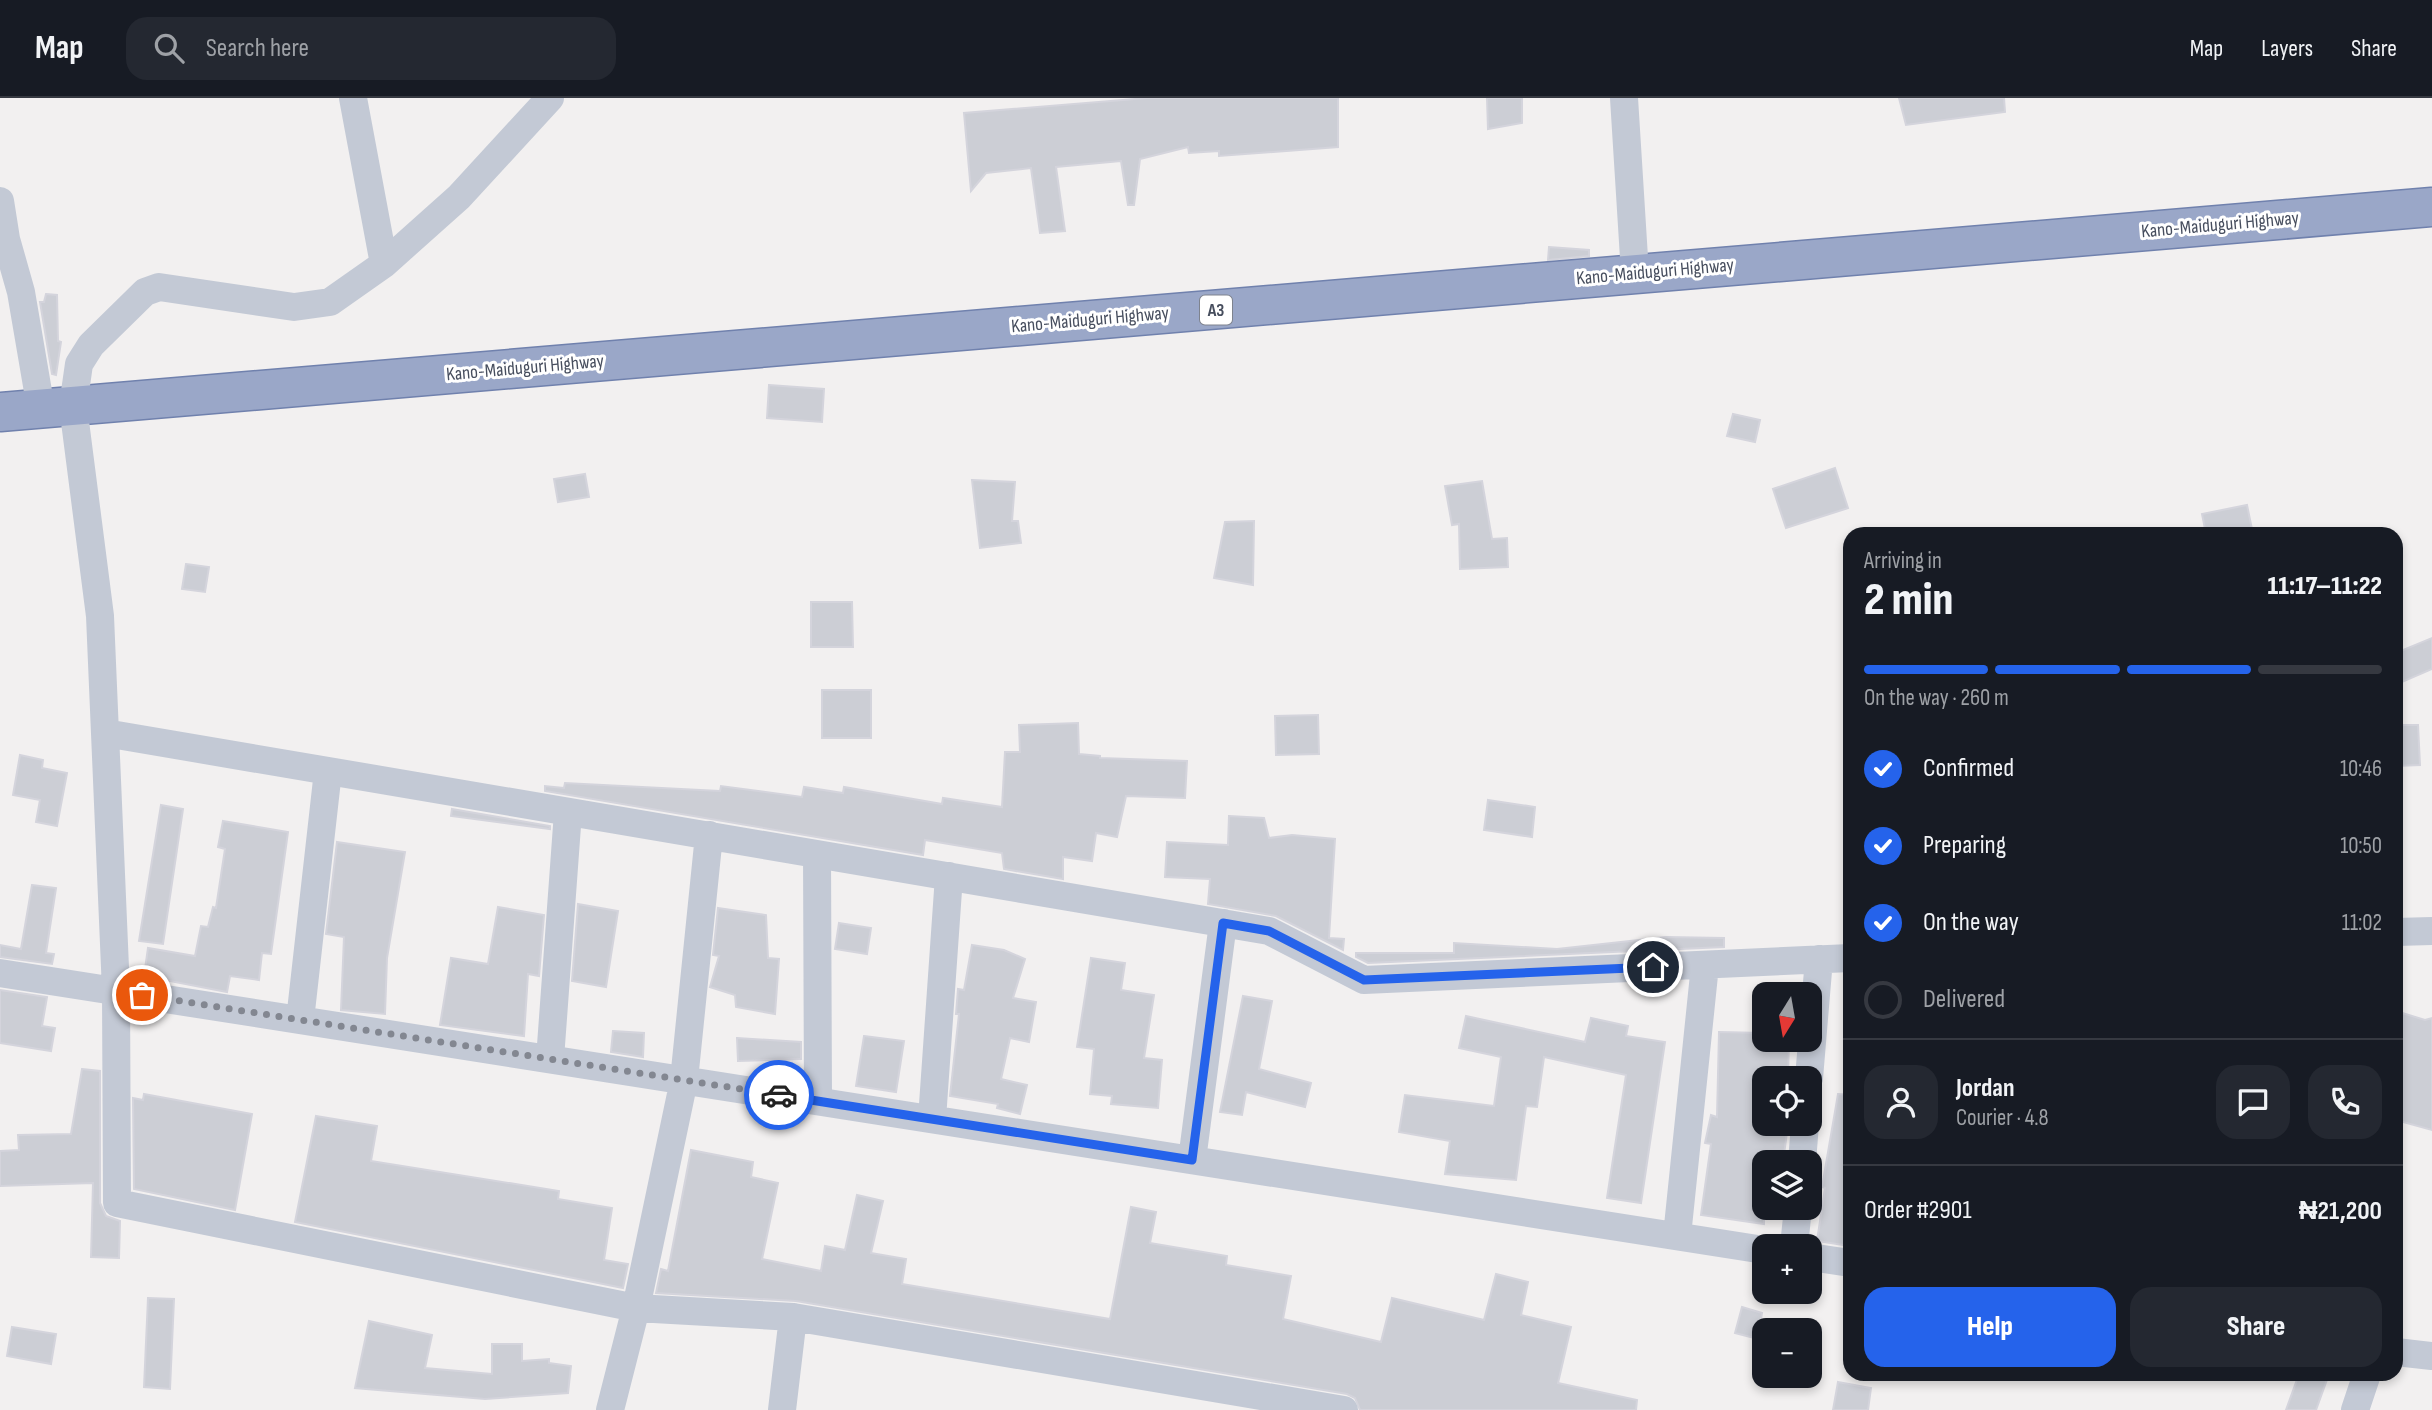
<!DOCTYPE html>
<meta charset="utf-8">
<style>
:root{--surface:#171b24;--page:#242831;--text:#f1f3f6;--muted:#9ea1a6;--line:#363941;--accent:#2563eb}
body{margin:0;font-family:"Sofia Sans Condensed",sans-serif;background:var(--page);color:var(--text);height:100vh;display:flex;flex-direction:column;font-size:26px;white-space:nowrap}
*{box-sizing:border-box;margin:0}
p{font-size:23px;color:var(--muted)}
.icon{flex:none;width:38px;height:38px;fill:none;stroke:currentColor;stroke-width:2;stroke-linecap:round;stroke-linejoin:round}
.map{position:relative;flex:1;overflow:hidden}
.panel{position:absolute;left:1843px;top:429px;width:560px;height:854px;display:flex;flex-direction:column;background:var(--surface);border-radius:21px;box-shadow:0 4px 10px #0003}
.panel>*{flex:none}
.needle{width:46px;rotate:191deg}
.controls{position:absolute;left:1752px;top:884px;display:grid;gap:14px}
.controls a{display:grid;place-items:center;width:70px;height:70px;border-radius:14px;background:var(--surface);box-shadow:0 4px 10px #0003;font-size:35px}
.pin{position:absolute;display:grid;place-items:center;width:60px;height:60px;color:#fff;margin:-30px;border:4px solid #fff;border-radius:50%;box-shadow:0 2px 7px #0007}
.courier{position:absolute;display:grid;place-items:center;width:70px;height:70px;margin:-35px;border:5px solid #2563eb;border-radius:50%;background:#fff;color:#222;box-shadow:0 2px 9px #0007}
.head em{font-style:normal;font-weight:800}
.head div{display:flex;flex-direction:column-reverse}
.head{display:flex;align-items:center;justify-content:space-between;height:119px;padding:0 21px}
h1{font-size:46px;font-weight:800;line-height:52px}
.bar{display:grid;grid-template-columns:repeat(4,1fr);gap:10px 7px;align-content:center;height:84px;padding:0 21px}
.bar i{height:9px;border-radius:5px;background:var(--line)}
.bar .current{background:var(--accent)}
.bar p{grid-column:span 4}
.line{display:flex;align-items:center;gap:18px;padding:0 21px;border-top:2px solid var(--line)}
.line div{flex:1}
.round{display:grid;place-items:center;flex:none;width:74px;height:74px;border-radius:21px;background:var(--page)}
ol{padding:0 21px;list-style:none}
li{display:flex;align-items:center;gap:21px;height:77px}
li p{margin-inline-start:auto}
li .icon{padding:7px;border-radius:50%;background:var(--accent);color:#fff;stroke-width:4}
li:last-child{color:var(--muted)}
li i{width:38px;height:38px;border:4px solid var(--line);border-radius:50%}
.action{display:flex;gap:14px;margin-top:auto;padding:14px 21px}
.action a{flex:1;height:80px;border-radius:21px;background:var(--accent);color:#fff;font-size:28px;font-weight:800;line-height:80px;text-align:center}
.action a+a{background:var(--page);color:var(--text)}
header{display:flex;align-items:center;gap:42px;box-sizing:border-box;height:98px;padding:0 35px;background:var(--surface);border-bottom:2px solid var(--line)}
header strong{font-size:33px}
nav{display:flex;gap:38px;margin-inline-start:auto;font-size:24px}
.search{width:490px;height:63px;background:var(--page);display:flex;align-items:center;gap:18px;box-sizing:border-box;padding:0 24px;border-radius:21px;color:var(--muted);font-size:26px}
.map>svg:first-child{display:block}
.building{fill:#ccced5;stroke:#d4d4dc;stroke-width:2}
.lines{fill:none;stroke-linecap:round;stroke-linejoin:round}
.trunk-casing{stroke:#7081ad;stroke-width:41}
.minor{stroke:#c3c9d5;stroke-width:28}
.trunk{stroke:#9aa7c8;stroke-width:38}
.done{stroke:#838791;stroke-width:7;stroke-dasharray:0 12.6}
.route{stroke:#2563eb;stroke-width:9}
.labels{text-anchor:middle;dominant-baseline:central;stroke-width:6;stroke-linejoin:round;paint-order:stroke}
.shield{fill:#fff;stroke:#7e838e;stroke-width:2}
.shield-label{font-size:18px;font-weight:bold;fill:#474e5e}
.street-label{font-size:19px;fill:#474e5e;stroke:#fff}
</style>
<header>
<strong>Map</strong>
<div class="search"><svg class="icon" aria-label="search" viewBox="0 0 24 24"><circle cx="10" cy="10" r="6"/><path d="M15 15l6 6"/></svg>Search here</div>
<nav><a>Map</a><a>Layers</a><a>Share</a></nav>
</header>
<div class="map">
<svg width="2432" height="1312" viewBox="0 0 2432 1312">
<rect width="100%" height="100%" fill="#f2f0f0"/>
<path class="building" d="M 1147,0 L 1338,0 L 1338,49 L 1219,58 L 1219,53 L 1189,55 L 1188,49 L 1140,61 L 1134,107 L 1128,107 L 1121,63 L 1056,69 L 1065,133 L 1040,135 L 1031,70 L 986,75 L 971,93 L 964,15 Z
M 1487,0 L 1522,0 L 1522,25 L 1488,31 Z
M 1899,0 L 2004,0 L 2005,14 L 1906,27 Z
M 1549,149 L 1589,152 L 1589,158 L 1548,162 Z
M 46,196 L 57,197 L 58,243 L 61,244 L 56,277 L 52,276 L 40,204 L 44,204 Z
M 769,287 L 824,291 L 822,324 L 767,320 Z
M 1733,316 L 1760,322 L 1755,344 L 1727,338 Z
M 1835,370 L 1848,410 L 1786,430 L 1773,391 Z
M 585,376 L 589,399 L 558,404 L 554,381 Z
M 972,382 L 1015,384 L 1012,423 L 1018,423 L 1021,445 L 980,450 Z
M 1482,383 L 1492,441 L 1507,440 L 1508,469 L 1460,471 L 1459,426 L 1452,427 L 1445,388 Z
M 2247,407 L 2253,436 L 2206,436 L 2202,416 Z
M 1254,423 L 1253,487 L 1214,480 L 1225,424 Z
M 186,466 L 209,469 L 205,494 L 182,491 Z
M 811,504 L 852,504 L 853,549 L 811,549 Z
M 2432,540 L 2432,571 L 2402,584 L 2396,569 L 2396,555 Z
M 822,592 L 871,592 L 871,640 L 822,640 Z
M 1318,617 L 1319,656 L 1276,657 L 1275,618 Z
M 1078,625 L 1079,656 L 1100,658 L 1100,660 L 1187,663 L 1185,700 L 1126,698 L 1117,739 L 1096,735 L 1092,763 L 1063,759 L 1063,781 L 1004,771 L 1002,755 L 925,742 L 923,757 L 545,693 L 545,688 L 564,690 L 565,685 L 720,693 L 721,688 L 802,699 L 804,689 L 843,695 L 844,689 L 942,706 L 943,700 L 1002,709 L 1005,654 L 1020,654 L 1019,627 Z
M 2396,627 L 2418,627 L 2420,667 L 2396,668 Z
M 20,657 L 43,662 L 42,670 L 67,675 L 57,728 L 36,724 L 40,702 L 13,697 Z
M 1488,702 L 1535,709 L 1532,739 L 1484,732 Z
M 161,707 L 183,711 L 163,846 L 139,843 Z
M 452,711 L 550,728 L 550,731 L 451,718 Z
M 1229,718 L 1264,720 L 1269,740 L 1292,737 L 1335,741 L 1329,840 L 1344,841 L 1343,852 L 1276,818 L 1208,806 L 1210,781 L 1165,779 L 1167,744 L 1228,747 Z
M 223,723 L 288,734 L 271,856 L 262,855 L 259,882 L 230,878 L 227,894 L 144,878 L 148,850 L 195,858 L 201,828 L 208,829 L 213,809 L 216,810 L 225,751 L 218,749 Z
M 337,744 L 405,754 L 387,860 L 385,916 L 341,912 L 344,839 L 326,836 Z
M 32,787 L 56,790 L 46,855 L 54,856 L 52,866 L 0,859 L 0,847 L 21,851 Z
M 578,806 L 618,813 L 606,889 L 572,883 Z
M 498,809 L 544,817 L 539,878 L 528,876 L 524,938 L 440,927 L 451,860 L 488,866 Z
M 718,810 L 766,817 L 768,860 L 779,861 L 775,916 L 736,909 L 735,897 L 710,889 L 719,858 L 713,857 Z
M 839,825 L 871,830 L 867,856 L 835,851 Z
M 1666,839 L 1724,840 L 1724,849 L 1368,865 L 1356,859 L 1356,855 L 1454,855 L 1454,845 L 1557,851 Z
M 972,847 L 1004,852 L 1025,861 L 1013,900 L 1036,904 L 1029,944 L 1010,940 L 1001,981 L 1027,987 L 1020,1016 L 997,1010 L 998,1006 L 950,998 L 959,916 L 956,916 L 958,891 L 964,892 Z
M 1091,860 L 1125,865 L 1121,892 L 1154,897 L 1144,960 L 1162,962 L 1158,1010 L 1111,1006 L 1112,998 L 1090,996 L 1094,951 L 1077,949 Z
M 0,892 L 47,899 L 42,928 L 55,930 L 51,953 L 0,945 Z
M 1243,898 L 1272,903 L 1259,971 L 1311,985 L 1305,1009 L 1246,994 L 1242,1017 L 1220,1014 Z
M 2396,913 L 2425,922 L 2432,920 L 2432,1032 L 2396,1022 L 2401,1003 L 2396,1002 Z
M 1466,918 L 1585,944 L 1591,920 L 1628,928 L 1626,938 L 1665,944 L 1641,1105 L 1607,1100 L 1626,977 L 1544,959 L 1537,1009 L 1526,1008 L 1516,1082 L 1445,1076 L 1450,1043 L 1399,1034 L 1405,997 L 1494,1008 L 1501,959 L 1459,950 Z
M 613,933 L 644,935 L 643,959 L 611,954 Z
M 1719,934 L 1764,935 L 1764,942 L 1789,942 L 1788,980 L 1764,980 L 1764,1026 L 1788,1027 L 1783,1064 L 1764,1064 L 1764,1126 L 1701,1117 L 1711,1046 L 1705,1045 L 1711,1017 L 1717,1019 Z
M 864,938 L 904,943 L 896,994 L 856,988 Z
M 737,940 L 801,944 L 801,961 L 738,963 Z
M 82,971 L 100,973 L 100,1105 L 106,1118 L 120,1123 L 119,1160 L 91,1159 L 93,1085 L 0,1088 L 0,1053 L 19,1052 L 18,1037 L 71,1036 Z
M 144,996 L 252,1016 L 235,1112 L 134,1091 L 133,1000 L 143,1002 Z
M 1838,996 L 1850,997 L 1850,1148 L 1817,1143 L 1825,1090 L 1822,1089 Z
M 316,1018 L 377,1028 L 371,1063 L 559,1093 L 558,1101 L 612,1110 L 604,1162 L 628,1166 L 623,1190 L 295,1124 Z
M 691,1052 L 753,1064 L 751,1079 L 778,1085 L 762,1161 L 821,1173 L 825,1148 L 845,1152 L 857,1097 L 883,1103 L 871,1155 L 906,1161 L 902,1186 L 1110,1221 L 1131,1109 L 1156,1114 L 1150,1145 L 1227,1158 L 1226,1167 L 1291,1178 L 1283,1221 L 1381,1244 L 1392,1200 L 1484,1222 L 1496,1176 L 1528,1184 L 1521,1217 L 1571,1229 L 1558,1285 L 1637,1302 L 1636,1312 L 1360,1312 L 1355,1300 L 1347,1296 L 796,1203 L 656,1195 L 661,1171 L 668,1173 Z
M 148,1200 L 174,1201 L 170,1291 L 144,1289 Z
M 1742,1209 L 1762,1215 L 1758,1241 L 1735,1235 Z
M 369,1223 L 432,1237 L 425,1270 L 492,1276 L 492,1246 L 522,1246 L 522,1263 L 549,1261 L 549,1265 L 571,1268 L 568,1295 L 485,1301 L 355,1290 Z
M 12,1229 L 56,1236 L 51,1266 L 7,1258 Z
M 2299,1276 L 2329,1276 L 2316,1312 L 2286,1312 Z
M 1838,1284 L 1871,1290 L 1868,1312 L 1833,1312 Z"/>
<g class="lines">
<defs>
<path id="trunk" d="M 0,314 L 2432,109"/>
</defs>
<use href="#trunk" class="trunk-casing"/>
<path class="minor" d="M 353,0 L 384,166
M 550,0 L 459,99 L 384,166 L 330,204 L 294,209 L 159,189 L 145,194 L 91,247 L 79,266 L 73,308 L 100,518 L 116,893 L 117,1105 L 636,1210 L 793,1219 L 1344,1312
M 1624,0 L 1635,176
M 0,103 L 6,141 L 21,194 L 41,311
M 105,635 L 1269,833 L 1364,882 L 1850,860
M 817,756 L 818,1003
M 2396,834 L 2432,833
M 0,875 L 1764,1152
M 300,922 L 328,673
M 550,961 L 568,714
M 1809,980 L 1819,861
M 932,1021 L 949,778
M 1192,1062 L 1223,825
M 1802,1064 L 1805,1026
M 1677,1138 L 1705,867
M 1794,1148 L 1798,1110
M 1810,1159 L 1850,1165
M 2396,1254 L 2432,1258
M 610,1312 L 636,1210 L 684,982 L 709,737
M 782,1312 L 793,1219
M 2355,1312 L 2367,1276"/>
<use href="#trunk" class="trunk"/>
</g>
<g class="lines">
<path class="done" d="M 142,897 L 779,997"/>
<path class="route" d="M 779,997 L 1192,1062 L 1223,825 L 1269,833 L 1364,882 L 1653,869"/>
</g>
<g class="labels">
<rect class="shield" x="1200" y="197.5" width="32" height="29" rx="5"/>
<g class="shield-label">
<text x="1216" y="212">A3</text>
</g>
<g class="street-label">
<text transform="translate(2220 127) rotate(-5)">Kano-Maiduguri Highway</text>
<text transform="translate(1655 174) rotate(-5)">Kano-Maiduguri Highway</text>
<text transform="translate(1090 222) rotate(-5)">Kano-Maiduguri Highway</text>
<text transform="translate(525 270) rotate(-5)">Kano-Maiduguri Highway</text>
</g>
</g>
</svg>
<div class="controls">
<a><svg class="needle" viewBox="-14 -14 28 28"><path d="M0-13l5 13h-10z" fill="#e53935"/><path d="M0 13l5-13h-10z" fill="#9ea1a6"/></svg></a>
<a><svg class="icon" aria-label="locate" viewBox="0 0 24 24"><circle cx="12" cy="12" r="6"/><path d="M12 2v4M12 18v4M2 12h4M18 12h4"/></svg></a>
<a><svg class="icon" aria-label="layers" viewBox="0 0 24 24"><path d="M12 4l9 5-9 5-9-5zM3 14l9 5 9-5"/></svg></a>
<a>+</a>
<a>−</a>
</div>
<div class="pin" style="left:142px;top:897px;background:#ea580c"><svg class="icon" aria-label="bag" viewBox="0 0 24 24"><path d="M5 8h14l-1 12H6zM9 8a3 3 0 0 1 6 0"/></svg></div>
<div class="pin" style="left:1653px;top:869px;background:#1f2937"><svg class="icon" aria-label="home" viewBox="0 0 24 24"><path d="M3 11l9-7 9 7M6 9v11h12V9"/></svg></div>
<div class="courier" style="left:779px;top:997px"><svg class="icon" aria-label="car" viewBox="0 0 24 24"><path d="M5 17H2v-5l4-1 3-4h7l3 4 3 1v5h-3M9 17h6M6 11h13"/><circle cx="7" cy="17" r="2"/><circle cx="17" cy="17" r="2"/></svg></div>
<section class="panel">
<div class="head"><div><h1>2 min</h1><p>Arriving in</p></div><em>11:17–11:22</em></div>
<div class="bar"><i class="current"></i><i class="current"></i><i class="current"></i><i></i><p>On the way · 260 m</p></div>
<ol>
<li><svg class="icon" aria-label="check" viewBox="0 0 24 24"><path d="M5 12l5 5 9-10"/></svg>Confirmed<p>10:46</p></li>
<li><svg class="icon" aria-label="check" viewBox="0 0 24 24"><path d="M5 12l5 5 9-10"/></svg>Preparing<p>10:50</p></li>
<li><svg class="icon" aria-label="check" viewBox="0 0 24 24"><path d="M5 12l5 5 9-10"/></svg>On the way<p>11:02</p></li>
<li><i></i>Delivered</li>
</ol>
<div class="line" style="height:126px"><a class="round"><svg class="icon" aria-label="person" viewBox="0 0 24 24"><circle cx="12" cy="8" r="4"/><path d="M4 21q1-7 8-7t8 7"/></svg></a><div><b>Jordan</b><p>Courier · 4.8</p></div><a class="round"><svg class="icon" aria-label="chat" viewBox="0 0 24 24"><path d="M4 5h16v11H9l-5 4z"/></svg></a><a class="round"><svg class="icon" aria-label="phone" viewBox="0 0 24 24"><path d="M5 4h4l2 5-3 2q2 4 5 5l2-3 5 2v4C11 20 4 13 5 4z"/></svg></a></div>
<div class="line" style="height:91px"><div>Order #2901</div><b>₦21,200</b></div>
<div class="action"><a>Help</a><a>Share</a></div>
</section>
</div>
